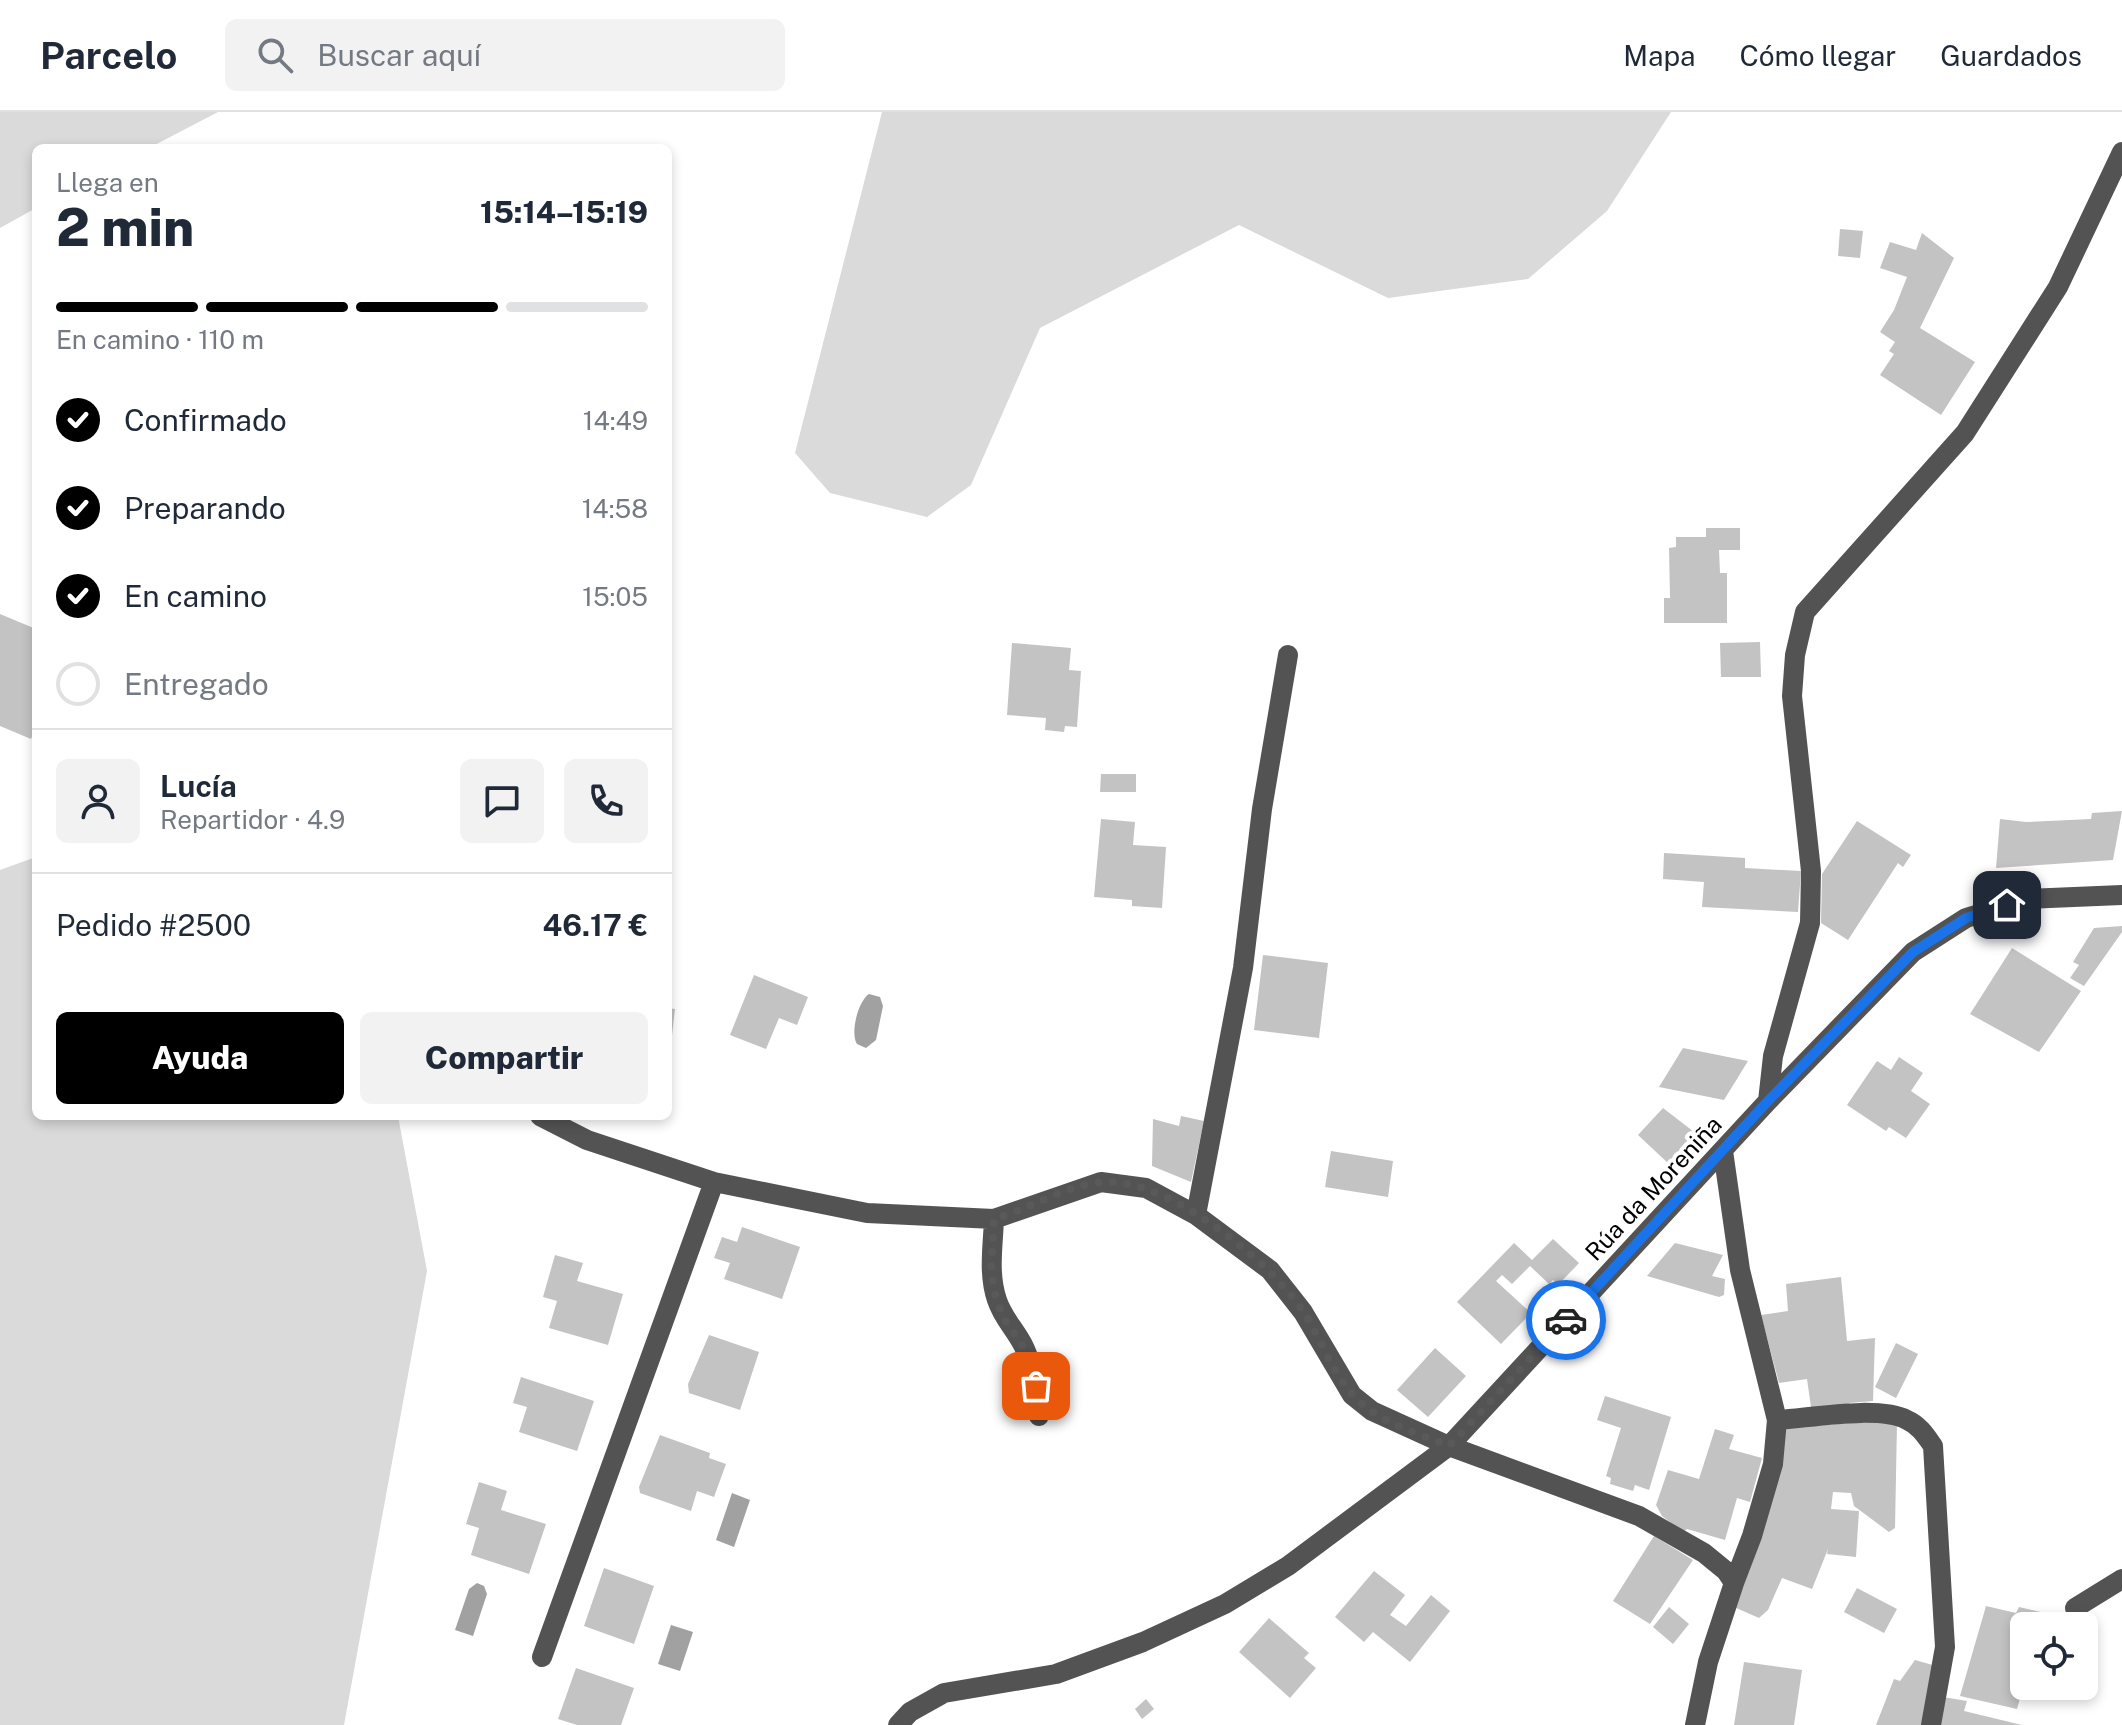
<!DOCTYPE html>
<html lang="es">
<meta charset="utf-8">
<style>
:root{--surface:#fff;--page:#f2f2f3;--text:#1f2937;--muted:#747a83;--line:#e0e1e3;--accent:#000}
body{margin:0;font-family:"Public Sans",sans-serif;background:var(--page);color:var(--text);height:100vh;display:flex;flex-direction:column;font-size:30px;white-space:nowrap}
*{box-sizing:border-box;margin:0}
p{font-size:26px;color:var(--muted)}
.icon{flex:none;width:44px;height:44px;fill:none;stroke:currentColor;stroke-width:2;stroke-linecap:round;stroke-linejoin:round}
.map{position:relative;flex:1;overflow:hidden}
.side{position:absolute;left:32px;top:32px;width:640px;height:976px;display:flex;flex-direction:column;background:var(--surface);border-radius:12px;box-shadow:0 4px 12px #0003}
.side>*{flex:none}
.fabs{position:absolute;left:2010px;top:1500px;display:grid;gap:16px}
.fabs a{display:grid;place-items:center;width:88px;height:88px;border-radius:12px;background:var(--surface);box-shadow:0 4px 12px #0003;font-size:40px}
.pin{position:absolute;display:grid;place-items:center;width:68px;height:68px;color:#fff;margin:-34px;border-radius:16px;box-shadow:0 4px 12px #0006}
.courier{position:absolute;display:grid;place-items:center;width:80px;height:80px;margin:-40px;border:6px solid #1a73e8;border-radius:50%;background:#fff;color:#222;box-shadow:0 2px 10px #0007}
.head em{font-style:normal;font-weight:800}
.head div{display:flex;flex-direction:column-reverse}
.head{display:flex;align-items:center;justify-content:space-between;height:136px;padding:0 24px}
h1{font-size:52px;font-weight:800;line-height:60px}
.bar{display:grid;grid-template-columns:repeat(4,1fr);gap:12px 8px;align-content:center;height:96px;padding:0 24px}
.bar i{height:10px;border-radius:6px;background:var(--line)}
.bar .on{background:var(--accent)}
.bar p{grid-column:span 4}
.line{display:flex;align-items:center;gap:20px;padding:0 24px;border-top:2px solid var(--line)}
.line div{flex:1}
.round{display:grid;place-items:center;flex:none;width:84px;height:84px;border-radius:12px;background:var(--page)}
ol{padding:0 24px;list-style:none}
li{display:flex;align-items:center;gap:24px;height:88px}
li p{margin-inline-start:auto}
li .icon{padding:8px;border-radius:50%;background:var(--accent);color:#fff;stroke-width:4}
li:last-child{color:var(--muted)}
li i{width:44px;height:44px;border:4px solid var(--line);border-radius:50%}
.button{display:flex;gap:16px;margin-top:auto;padding:16px 24px}
.button a{flex:1;height:92px;border-radius:12px;background:var(--accent);color:#fff;font-size:32px;font-weight:800;line-height:92px;text-align:center}
.button a+a{background:var(--page);color:var(--text)}
header{display:flex;align-items:center;gap:48px;box-sizing:border-box;height:112px;padding:0 40px;background:var(--surface);border-bottom:2px solid var(--line)}
header strong{font-size:38px}
nav{display:flex;gap:44px;margin-inline-start:auto;font-size:28px}
.search{width:560px;height:72px;background:var(--page);display:flex;align-items:center;gap:20px;box-sizing:border-box;padding:0 28px;border-radius:12px;color:var(--muted);font-size:30px}
.map>svg:first-child{display:block}
.green{fill:#dadada}
.water{fill:#a1a1a1}
.building{fill:#c3c3c3}
.lines{fill:none;stroke-linecap:round;stroke-linejoin:round}
.minor{stroke:#535353;stroke-width:20}
.done{stroke:#595959;stroke-width:8;stroke-dasharray:0 14.4}
.route{stroke:#1a73e8;stroke-width:10}
.labels{text-anchor:middle;dominant-baseline:central;stroke-width:8;stroke-linejoin:round;paint-order:stroke}
.street-label{font-size:24px;fill:#000;stroke:#fff}
</style>
<header>
<strong>Parcelo</strong>
<div class="search"><svg class="icon" aria-label="search" viewBox="0 0 24 24"><circle cx="10" cy="10" r="6"/><path d="M15 15l6 6"/></svg>Buscar aquí</div>
<nav><a>Mapa</a><a>Cómo llegar</a><a>Guardados</a></nav>
</header>
<div class="map">
<svg width="2122" height="1613" viewBox="0 0 2122 1613">
<rect width="100%" height="100%" fill="#fff"/>
<path class="green" d="M 0,0 L 218,0 L 149,36 L 36,36 L 36,96 L 0,116 Z
M 882,0 L 1671,0 L 1607,99 L 1528,167 L 1388,186 L 1239,113 L 1040,216 L 971,373 L 927,405 L 830,381 L 795,341 Z
M 36,745 L 36,1004 L 398,1004 L 427,1159 L 344,1613 L 0,1613 L 0,758 Z"/>
<path class="water" d="M 869,882 L 880,885 L 883,894 L 876,928 L 866,936 L 857,932 C 850,921 858,889 869,882 Z
M 732,1381 L 750,1388 L 734,1435 L 716,1428 Z
M 477,1471 L 484,1474 L 487,1482 L 473,1524 L 455,1518 L 469,1477 Z
M 671,1513 L 693,1520 L 680,1559 L 658,1552 Z"/>
<path class="building" d="M 1840,117 L 1863,119 L 1860,146 L 1838,144 Z
M 1922,121 L 1954,146 L 1920,216 L 1975,250 L 1941,303 L 1880,263 L 1894,242 L 1889,239 L 1895,230 L 1880,220 L 1894,198 L 1907,165 L 1880,156 L 1890,130 L 1916,138 Z
M 1706,416 L 1740,416 L 1740,438 L 1719,438 L 1720,461 L 1727,461 L 1727,511 L 1664,511 L 1664,486 L 1670,486 L 1669,436 L 1676,435 L 1676,425 L 1706,425 Z
M 0,502 L 36,517 L 36,615 L 31,627 L 0,614 Z
M 1760,530 L 1761,565 L 1721,565 L 1720,531 Z
M 1012,531 L 1071,536 L 1069,558 L 1081,559 L 1077,615 L 1065,614 L 1064,620 L 1045,618 L 1046,606 L 1007,603 Z
M 1101,662 L 1136,662 L 1136,680 L 1100,680 Z
M 2122,699 L 2113,748 L 1996,756 L 2000,707 L 2026,710 L 2091,707 L 2092,701 Z
M 1101,707 L 1135,710 L 1133,733 L 1166,735 L 1162,796 L 1132,794 L 1132,788 L 1094,785 Z
M 1857,709 L 1911,743 L 1903,755 L 1898,751 L 1848,828 L 1821,811 L 1822,762 Z
M 1664,741 L 1745,746 L 1745,756 L 1801,759 L 1798,800 L 1702,795 L 1704,770 L 1663,767 Z
M 2122,814 L 2122,820 L 2084,874 L 2070,866 L 2079,853 L 2073,850 L 2094,816 Z
M 2012,836 L 2081,879 L 2039,940 L 1970,902 Z
M 1263,843 L 1328,851 L 1319,926 L 1254,918 Z
M 754,863 L 808,885 L 797,913 L 779,906 L 766,937 L 730,923 Z
M 668,896 L 675,897 L 670,941 L 668,941 Z
M 1683,936 L 1748,949 L 1724,988 L 1659,975 Z
M 1899,945 L 1923,961 L 1911,979 L 1930,992 L 1906,1026 L 1889,1015 L 1886,1019 L 1847,993 L 1877,949 L 1891,958 Z
M 1663,996 L 1698,1023 L 1670,1053 L 1638,1023 Z
M 1181,1004 L 1204,1009 L 1191,1070 L 1152,1054 L 1153,1007 L 1179,1014 Z
M 1331,1039 L 1393,1049 L 1388,1085 L 1325,1075 Z
M 742,1115 L 800,1135 L 782,1187 L 724,1167 L 730,1151 L 714,1146 L 722,1125 L 737,1130 Z
M 1553,1127 L 1579,1151 L 1558,1173 L 1553,1168 L 1549,1172 L 1530,1154 L 1512,1172 L 1502,1163 L 1496,1169 L 1531,1201 L 1501,1232 L 1457,1190 L 1514,1131 L 1532,1148 Z
M 1675,1131 L 1723,1143 L 1712,1164 L 1725,1167 L 1724,1183 L 1719,1185 L 1647,1164 Z
M 555,1143 L 583,1151 L 577,1169 L 623,1182 L 608,1233 L 549,1216 L 557,1189 L 543,1185 Z
M 1841,1165 L 1847,1229 L 1875,1226 L 1873,1289 L 1849,1291 L 1850,1296 L 1812,1302 L 1807,1267 L 1779,1271 L 1761,1203 L 1788,1199 L 1786,1172 Z
M 709,1223 L 759,1240 L 740,1298 L 689,1281 L 688,1272 Z
M 1896,1231 L 1918,1242 L 1896,1286 L 1875,1275 Z
M 1435,1236 L 1466,1264 L 1428,1305 L 1397,1278 Z
M 521,1265 L 594,1289 L 577,1339 L 519,1320 L 527,1295 L 513,1291 Z
M 1605,1284 L 1671,1305 L 1649,1378 L 1635,1373 L 1633,1379 L 1610,1372 L 1611,1366 L 1606,1364 L 1621,1316 L 1597,1308 Z
M 1882,1309 L 1897,1311 L 1895,1416 L 1889,1420 L 1854,1394 L 1851,1381 L 1833,1380 L 1831,1397 L 1859,1399 L 1856,1445 L 1827,1442 L 1828,1437 L 1812,1477 L 1782,1466 L 1768,1498 L 1759,1506 L 1734,1495 L 1782,1316 Z
M 1715,1317 L 1734,1323 L 1729,1337 L 1762,1346 L 1750,1390 L 1737,1386 L 1725,1428 L 1687,1417 L 1683,1420 L 1662,1404 L 1656,1393 L 1668,1358 L 1699,1367 Z
M 660,1323 L 710,1341 L 709,1346 L 726,1352 L 714,1385 L 697,1379 L 691,1399 L 640,1381 L 639,1375 Z
M 479,1370 L 507,1379 L 501,1398 L 546,1412 L 529,1462 L 471,1443 L 479,1416 L 466,1412 Z
M 1654,1424 L 1693,1448 L 1650,1512 L 1613,1489 Z
M 604,1456 L 654,1474 L 634,1532 L 584,1514 Z
M 1374,1459 L 1405,1483 L 1390,1503 L 1406,1514 L 1431,1483 L 1450,1499 L 1410,1550 L 1373,1520 L 1364,1530 L 1335,1505 Z
M 1857,1476 L 1897,1497 L 1884,1521 L 1844,1500 Z
M 1986,1494 L 2016,1501 L 2019,1495 L 2045,1501 L 2041,1514 L 2024,1514 L 2024,1572 L 2017,1597 L 1960,1584 Z
M 1669,1495 L 1689,1512 L 1673,1532 L 1653,1515 Z
M 1269,1506 L 1309,1541 L 1304,1546 L 1316,1556 L 1290,1586 L 1239,1540 Z
M 1915,1548 L 1936,1554 L 1926,1613 L 1876,1613 L 1894,1567 L 1900,1569 Z
M 1744,1550 L 1802,1558 L 1794,1613 L 1734,1613 Z
M 576,1556 L 634,1576 L 621,1613 L 577,1613 L 558,1607 Z
M 1943,1585 L 1967,1589 L 1964,1599 L 2022,1613 L 1937,1613 Z
M 1146,1587 L 1154,1597 L 1142,1607 L 1135,1597 Z"/>
<g class="lines">
<path class="minor" d="M 1768,989 L 1773,944 L 1810,811 L 1811,759 L 1792,584 L 1795,543 L 1805,500 L 1965,321 L 2058,175 L 2122,40
M 540,1004 L 587,1028 L 714,1070 L 867,1101 L 994,1107 L 1101,1070 L 1146,1076 L 1196,1103 L 1270,1158 L 1303,1200 L 1352,1283 L 1372,1299 L 1449,1334 L 1639,1404 L 1704,1441 L 1726,1459 L 1734,1471 L 1708,1550 L 1695,1613
M 1723,1039 L 1740,1158 L 1777,1308 L 1773,1352 L 1752,1424 L 1734,1471
M 1196,1103 L 1243,856 L 1262,697 L 1288,543
M 994,1107 C 993,1134 988,1162 997,1188 C 1003,1207 1017,1219 1025,1237 C 1034,1257 1037,1281 1039,1304
M 1777,1308 C 1810,1306 1879,1293 1907,1308 C 1919,1313 1926,1324 1933,1334 L 1945,1535 L 1931,1613
M 2075,1496 L 2122,1467
M 542,1545 L 714,1070
M 898,1613 L 910,1600 L 944,1581 L 1056,1562 L 1143,1530 L 1225,1492 L 1288,1454 L 1449,1334 L 1768,989 L 1913,840 L 1966,806 L 2028,787 L 2122,783"/>
</g>
<g class="lines">
<path class="done" d="M 1036,1274 L 1024,1236 L 1005,1208 L 996,1187 L 991,1159 L 994,1107 C 1030,1097 1067,1072 1104,1070 C 1169,1067 1268,1148 1303,1199 C 1321,1226 1331,1259 1353,1283 C 1377,1310 1417,1321 1449,1334 L 1566,1208"/>
<path class="route" d="M 1566,1208 L 1768,989 L 1913,840 L 1966,806 L 2007,793"/>
</g>
<g class="labels">
<g class="street-label">
<text transform="translate(1653 1076) rotate(-47)">Rúa da Moreniña</text>
</g>
</g>
</svg>
<div class="fabs">
<a><svg class="icon" aria-label="locate" viewBox="0 0 24 24"><circle cx="12" cy="12" r="6"/><path d="M12 2v4M12 18v4M2 12h4M18 12h4"/></svg></a>
</div>
<div class="pin" style="left:1036px;top:1274px;background:#ea580c"><svg class="icon" aria-label="bag" viewBox="0 0 24 24"><path d="M5 8h14l-1 12H6zM9 8a3 3 0 0 1 6 0"/></svg></div>
<div class="pin" style="left:2007px;top:793px;background:#1f2937"><svg class="icon" aria-label="home" viewBox="0 0 24 24"><path d="M3 11l9-7 9 7M6 9v11h12V9"/></svg></div>
<div class="courier" style="left:1566px;top:1208px"><svg class="icon" aria-label="car" viewBox="0 0 24 24"><path d="M5 17H2v-5l4-1 3-4h7l3 4 3 1v5h-3M9 17h6M6 11h13"/><circle cx="7" cy="17" r="2"/><circle cx="17" cy="17" r="2"/></svg></div>
<section class="side">
<div class="head"><div><h1>2 min</h1><p>Llega en</p></div><em>15:14–15:19</em></div>
<div class="bar"><i class="on"></i><i class="on"></i><i class="on"></i><i></i><p>En camino · 110 m</p></div>
<ol>
<li><svg class="icon" aria-label="check" viewBox="0 0 24 24"><path d="M5 12l5 5 9-10"/></svg>Confirmado<p>14:49</p></li>
<li><svg class="icon" aria-label="check" viewBox="0 0 24 24"><path d="M5 12l5 5 9-10"/></svg>Preparando<p>14:58</p></li>
<li><svg class="icon" aria-label="check" viewBox="0 0 24 24"><path d="M5 12l5 5 9-10"/></svg>En camino<p>15:05</p></li>
<li><i></i>Entregado</li>
</ol>
<div class="line" style="height:144px"><a class="round"><svg class="icon" aria-label="person" viewBox="0 0 24 24"><circle cx="12" cy="8" r="4"/><path d="M4 21q1-7 8-7t8 7"/></svg></a><div><b>Lucía</b><p>Repartidor · 4.9</p></div><a class="round"><svg class="icon" aria-label="chat" viewBox="0 0 24 24"><path d="M4 5h16v11H9l-5 4z"/></svg></a><a class="round"><svg class="icon" aria-label="phone" viewBox="0 0 24 24"><path d="M5 4h4l2 5-3 2q2 4 5 5l2-3 5 2v4C11 20 4 13 5 4z"/></svg></a></div>
<div class="line" style="height:104px"><div>Pedido #2500</div><b>46.17 €</b></div>
<div class="button"><a>Ayuda</a><a>Compartir</a></div>
</section>
</div>
